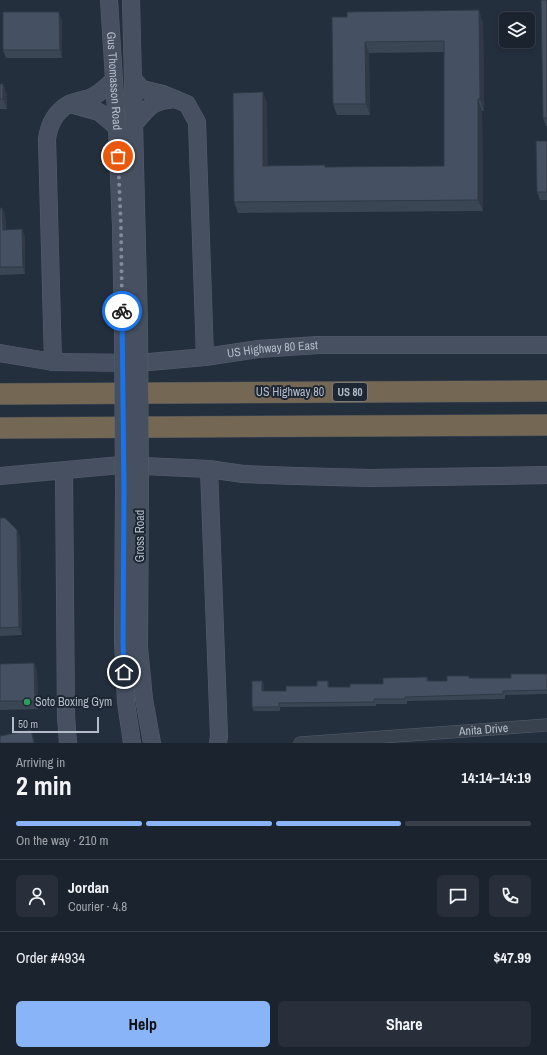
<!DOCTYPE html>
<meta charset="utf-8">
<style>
:root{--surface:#1b232e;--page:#282f3a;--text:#f1f3f6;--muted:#a0a4aa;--line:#39404a;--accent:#8ab4f8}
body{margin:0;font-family:"Archivo Narrow",sans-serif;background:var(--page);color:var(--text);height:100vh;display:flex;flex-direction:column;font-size:15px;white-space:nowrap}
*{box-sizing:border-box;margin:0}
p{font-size:13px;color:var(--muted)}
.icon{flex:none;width:22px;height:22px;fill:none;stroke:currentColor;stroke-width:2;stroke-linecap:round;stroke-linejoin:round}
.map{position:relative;height:743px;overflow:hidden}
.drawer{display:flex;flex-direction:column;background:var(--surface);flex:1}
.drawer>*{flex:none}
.fabs{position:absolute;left:499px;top:12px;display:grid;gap:8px}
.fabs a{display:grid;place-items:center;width:36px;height:36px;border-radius:6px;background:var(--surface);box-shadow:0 2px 6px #0003,0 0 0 1px var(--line);font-size:20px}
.scale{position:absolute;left:12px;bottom:10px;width:87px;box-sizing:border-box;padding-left:4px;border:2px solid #b4bcc9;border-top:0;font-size:11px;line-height:14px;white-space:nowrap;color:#b4bcc9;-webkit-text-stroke:3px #1d2633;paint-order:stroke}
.pin{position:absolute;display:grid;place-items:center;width:34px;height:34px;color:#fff;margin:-17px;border:2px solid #fff;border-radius:50%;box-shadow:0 1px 4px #0007}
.courier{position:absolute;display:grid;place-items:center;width:40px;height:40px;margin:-20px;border:3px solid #1a73e8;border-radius:50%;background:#fff;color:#222;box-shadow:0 1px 5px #0007}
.head em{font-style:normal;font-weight:700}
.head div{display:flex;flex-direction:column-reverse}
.head{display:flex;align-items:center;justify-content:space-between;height:68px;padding:0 16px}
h1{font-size:26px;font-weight:700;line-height:30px}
.bar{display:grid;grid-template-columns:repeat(4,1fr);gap:6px 4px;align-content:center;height:48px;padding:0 16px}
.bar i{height:5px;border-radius:3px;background:var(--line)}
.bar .active{background:var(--accent)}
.bar p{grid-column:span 4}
.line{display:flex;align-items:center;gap:10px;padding:0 16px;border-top:1px solid var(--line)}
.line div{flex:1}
.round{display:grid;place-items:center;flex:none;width:42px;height:42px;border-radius:6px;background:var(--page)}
.action{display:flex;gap:8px;margin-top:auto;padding:8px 16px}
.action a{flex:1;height:46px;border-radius:6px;background:var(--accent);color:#111;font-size:16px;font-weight:700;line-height:46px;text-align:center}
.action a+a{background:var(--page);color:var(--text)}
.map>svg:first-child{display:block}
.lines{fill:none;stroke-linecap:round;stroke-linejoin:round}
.street-casing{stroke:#565f6c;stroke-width:13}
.secondary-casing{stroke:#565f6c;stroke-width:18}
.highway-casing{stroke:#434c59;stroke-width:22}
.street{stroke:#38414e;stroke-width:12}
.secondary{stroke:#465061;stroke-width:17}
.highway{stroke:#746855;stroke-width:21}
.secondary-bridge-casing{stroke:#565f6c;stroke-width:18;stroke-linecap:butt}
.secondary-bridge{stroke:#465061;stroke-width:17}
.wall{fill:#3b4654}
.shaded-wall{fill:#303945}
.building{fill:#455162;stroke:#303945}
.done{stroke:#828b98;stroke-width:4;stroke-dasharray:0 7.2}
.route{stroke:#1a73e8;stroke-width:5}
.leisure-dot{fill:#2e9e5b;stroke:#1d2633;stroke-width:1.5}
.labels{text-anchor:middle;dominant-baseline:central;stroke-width:4;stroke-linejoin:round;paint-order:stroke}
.shield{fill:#1d2633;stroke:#878f9c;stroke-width:1}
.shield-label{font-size:11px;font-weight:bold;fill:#b4bcc9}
.street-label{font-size:12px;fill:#b4bcc9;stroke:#1d2633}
.poi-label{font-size:12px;fill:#b4bcc9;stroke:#1d2633;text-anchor:start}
</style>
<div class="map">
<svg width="547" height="743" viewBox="0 0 547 743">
<rect width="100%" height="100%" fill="#242f3e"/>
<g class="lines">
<defs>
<g id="street">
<path id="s1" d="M 300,743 L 547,725"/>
</g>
<g id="secondary">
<path id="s2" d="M 109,0 L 117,127 L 121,227 L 123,329"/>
<path d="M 131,0 L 139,328"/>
<path d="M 134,80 L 142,89 L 163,94 L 187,104 L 197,122 L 205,357"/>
<path d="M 70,104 L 99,112 L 117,127"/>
<path d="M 135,123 C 150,106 152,101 175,99"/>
<path id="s3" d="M 0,353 L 53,362 L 138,363 L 205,357 L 258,349 L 318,345 L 547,345"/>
<path d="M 53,362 L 47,139 C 49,124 55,112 69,104 C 76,101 83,100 90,98 C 99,94 106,87 113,81"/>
<path d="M 209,469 L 219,736 L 218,743"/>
<path d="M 64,471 L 66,716 L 68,743"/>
<path d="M 0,476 L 121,465 L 209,469 L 243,474 L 296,476 L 370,478 L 547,475"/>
<path d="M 140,491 L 139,647 L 144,699 L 152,743"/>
<path d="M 124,492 L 123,641 L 126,702 L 132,743"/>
</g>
<path id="highway" d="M 0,394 L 547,391
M 0,428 L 547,425"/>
</defs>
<use href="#street" class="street-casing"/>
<use href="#secondary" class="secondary-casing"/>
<use href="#highway" class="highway-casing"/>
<use href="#street" class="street"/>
<use href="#secondary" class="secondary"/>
<use href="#highway" class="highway"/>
<defs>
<path id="secondary-bridge" d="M 139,328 L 140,491
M 123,329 L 124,492"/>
</defs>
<use href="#secondary-bridge" class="secondary-bridge-casing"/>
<use href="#secondary-bridge" class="secondary-bridge"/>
</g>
<path class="wall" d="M 547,0 L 547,126 L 546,126 L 543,118 Z
M 332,17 L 483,22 L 484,111 L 482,111 L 483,211 L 238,213 L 234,202 L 263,92 L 267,104 L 267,166 L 326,167 L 444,166 L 444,52 L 369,53 L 370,115 L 337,115 L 333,104 Z
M 62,20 L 62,58 L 6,58 L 3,50 Z
M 0,84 L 3,84 L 7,94 L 7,109 L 0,109 Z
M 547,141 L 547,200 L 540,200 L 537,192 Z
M 0,208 L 2,208 L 5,215 L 6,230 L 22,229 L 25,237 L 25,274 L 0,275 Z
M 0,518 L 20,538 L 22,635 L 0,636 Z
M 34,663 L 37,671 L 38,709 L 0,710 L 0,664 Z
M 547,674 L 547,694 L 505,695 L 505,699 L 407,701 L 407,704 L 376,704 L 376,706 L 280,707 L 280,711 L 254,711 L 252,707 L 262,681 L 264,685 L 264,691 L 286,691 L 317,686 L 328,681 L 329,687 L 350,687 L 383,684 L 427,677 L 429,681 L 447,681 L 469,676 L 469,678 L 511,678 Z"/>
<path class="shaded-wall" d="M 479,10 L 483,22 L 484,111 L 480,99 Z
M 59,12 L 62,20 L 62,58 L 60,50 Z
M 365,42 L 369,53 L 370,115 L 366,104 Z
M 3,84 L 7,94 L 7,109 L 3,99 Z
M 263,92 L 267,104 L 268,177 L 263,166 Z
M 478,99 L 482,111 L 483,211 L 478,200 Z
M 2,208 L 5,215 L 6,237 L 3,230 Z
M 22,229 L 25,237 L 25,274 L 23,267 Z
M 17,530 L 20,538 L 22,635 L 19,627 Z
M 34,663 L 37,671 L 38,709 L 35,701 Z
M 262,681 L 264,685 L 264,695 L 262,691 Z
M 31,730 L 34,738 L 35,743 L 34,743 Z"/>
<path class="building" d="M 541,0 L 547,0 L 547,118 L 543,118 Z
M 479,10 L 480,99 L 478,99 L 478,200 L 234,202 L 233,93 L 263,92 L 263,166 L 325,165 L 325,167 L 444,166 L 444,41 L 365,42 L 366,104 L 333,104 L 332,17 L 347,17 L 347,12 Z
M 3,12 L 59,12 L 60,50 L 3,50 Z
M 0,84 L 3,84 L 3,99 L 0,99 Z
M 536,141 L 547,141 L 547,192 L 537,192 Z
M 0,208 L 2,208 L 3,230 L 22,229 L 23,267 L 0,267 Z
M 0,518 L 5,518 L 17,530 L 19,627 L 0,628 Z
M 34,663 L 35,701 L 0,701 L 0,664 Z
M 511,674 L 547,674 L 547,690 L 503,691 L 503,694 L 405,697 L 405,699 L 374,699 L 374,702 L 279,703 L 279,707 L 252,707 L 252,681 L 262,681 L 262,691 L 286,691 L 286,686 L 317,686 L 317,681 L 328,681 L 328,687 L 350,687 L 350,684 L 383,684 L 383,678 L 427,677 L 427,681 L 447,681 L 447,676 L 469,676 L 469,678 L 511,678 Z
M 31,730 L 34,743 L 0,743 L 0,736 Z"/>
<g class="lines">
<path class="done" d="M 118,156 L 121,227 L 122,311"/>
<path class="route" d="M 122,311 L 124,492 L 123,642 L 124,672"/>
</g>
<circle class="leisure-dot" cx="27" cy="702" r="4"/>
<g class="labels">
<rect class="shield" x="333" y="383" width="34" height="18" rx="3"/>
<g class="shield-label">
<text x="350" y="392">US 80</text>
</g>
<g class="street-label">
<text stroke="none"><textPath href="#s2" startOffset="81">Gus Thomasson Road</textPath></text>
<text stroke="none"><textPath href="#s3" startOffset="274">US Highway 80 East</textPath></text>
<text x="290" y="392">US Highway 80</text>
<text transform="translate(140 536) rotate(-90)">Gross Road</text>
<text stroke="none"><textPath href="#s1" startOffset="184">Anita Drive</textPath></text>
</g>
<g class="poi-label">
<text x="35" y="702">Soto Boxing Gym</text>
</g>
</g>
</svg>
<div class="fabs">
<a><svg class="icon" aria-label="layers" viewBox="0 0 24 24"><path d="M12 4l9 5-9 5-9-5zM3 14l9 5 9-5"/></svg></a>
</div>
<div class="scale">50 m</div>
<div class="pin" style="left:118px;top:156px;background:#ea580c"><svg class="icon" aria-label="bag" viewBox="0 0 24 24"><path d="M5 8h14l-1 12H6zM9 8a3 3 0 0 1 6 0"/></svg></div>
<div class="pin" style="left:124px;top:672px;background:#1f2937"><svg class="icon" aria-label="home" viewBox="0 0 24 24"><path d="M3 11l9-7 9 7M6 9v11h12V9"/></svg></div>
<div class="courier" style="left:122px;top:311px"><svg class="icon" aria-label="bike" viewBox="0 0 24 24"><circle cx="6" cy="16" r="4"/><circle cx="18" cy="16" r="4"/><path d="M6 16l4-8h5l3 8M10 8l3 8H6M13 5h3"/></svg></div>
</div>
<section class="drawer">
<div class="head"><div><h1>2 min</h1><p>Arriving in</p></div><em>14:14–14:19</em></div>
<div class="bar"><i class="active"></i><i class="active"></i><i class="active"></i><i></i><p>On the way · 210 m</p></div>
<div class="line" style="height:72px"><a class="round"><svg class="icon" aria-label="person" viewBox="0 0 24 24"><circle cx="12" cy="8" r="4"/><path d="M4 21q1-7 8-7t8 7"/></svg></a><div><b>Jordan</b><p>Courier · 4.8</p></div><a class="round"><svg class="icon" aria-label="chat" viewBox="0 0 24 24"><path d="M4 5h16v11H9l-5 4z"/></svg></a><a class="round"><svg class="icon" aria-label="phone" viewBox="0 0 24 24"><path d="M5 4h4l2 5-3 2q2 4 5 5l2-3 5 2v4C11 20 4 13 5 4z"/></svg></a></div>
<div class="line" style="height:52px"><div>Order #4934</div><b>$47.99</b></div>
<div class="action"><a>Help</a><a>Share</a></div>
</section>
